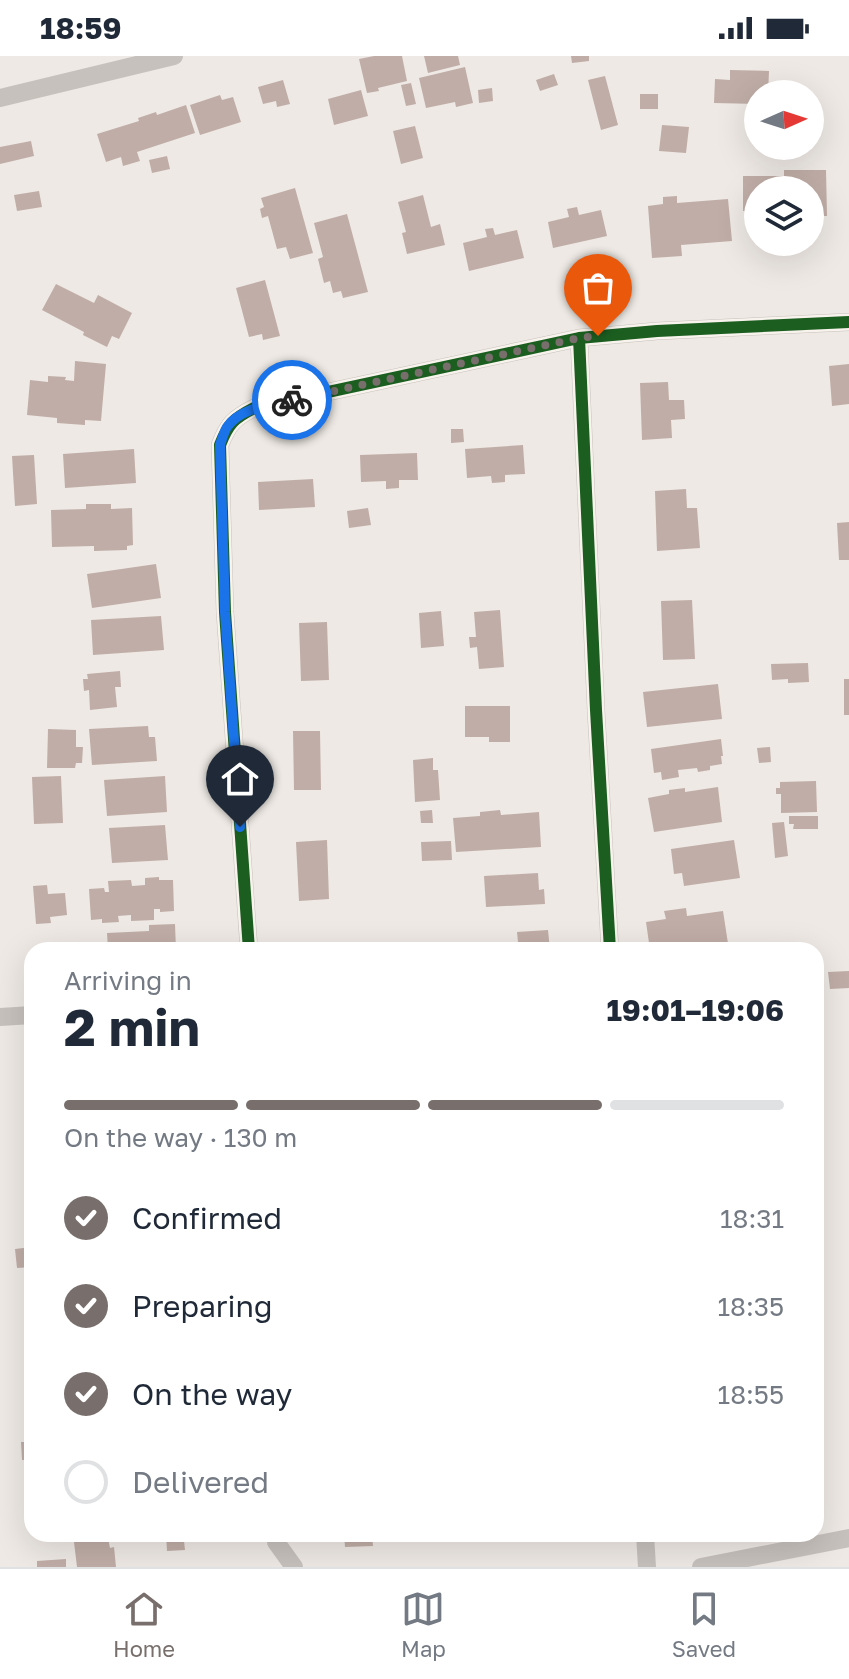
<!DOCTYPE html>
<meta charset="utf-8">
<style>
:root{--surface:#fff;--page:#f2f2f3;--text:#1f2937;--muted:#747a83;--line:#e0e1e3;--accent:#786f6c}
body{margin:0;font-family:"Golos Text",sans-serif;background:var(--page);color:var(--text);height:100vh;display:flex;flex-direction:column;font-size:30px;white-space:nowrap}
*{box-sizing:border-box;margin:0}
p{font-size:26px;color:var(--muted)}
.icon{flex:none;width:44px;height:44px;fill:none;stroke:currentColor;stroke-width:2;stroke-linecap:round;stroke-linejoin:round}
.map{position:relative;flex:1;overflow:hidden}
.sheet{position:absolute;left:24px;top:886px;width:800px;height:600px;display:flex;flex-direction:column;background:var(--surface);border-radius:24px;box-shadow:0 8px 32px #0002}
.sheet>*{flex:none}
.needle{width:52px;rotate:87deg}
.tools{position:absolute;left:744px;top:24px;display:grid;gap:16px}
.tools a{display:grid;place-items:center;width:80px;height:80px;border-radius:50%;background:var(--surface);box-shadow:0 8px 32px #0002;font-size:40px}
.pin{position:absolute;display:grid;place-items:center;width:68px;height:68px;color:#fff;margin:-82px -34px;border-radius:50% 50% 50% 0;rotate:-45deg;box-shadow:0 0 8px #0007}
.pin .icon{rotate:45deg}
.courier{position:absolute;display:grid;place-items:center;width:80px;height:80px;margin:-40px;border:6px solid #1a73e8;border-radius:50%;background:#fff;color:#222;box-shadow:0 2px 10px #0007}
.summary em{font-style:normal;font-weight:700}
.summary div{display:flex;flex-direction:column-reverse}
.summary{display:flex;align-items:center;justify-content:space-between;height:136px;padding:0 40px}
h1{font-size:52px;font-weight:700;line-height:60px}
.bar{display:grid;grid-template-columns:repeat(4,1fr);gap:12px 8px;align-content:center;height:96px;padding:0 40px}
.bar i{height:10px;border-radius:6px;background:var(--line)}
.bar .selected{background:var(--accent)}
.bar p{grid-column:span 4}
ol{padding:0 40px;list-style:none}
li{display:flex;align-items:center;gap:24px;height:88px}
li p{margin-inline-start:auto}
li .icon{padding:8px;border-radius:50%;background:var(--accent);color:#fff;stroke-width:4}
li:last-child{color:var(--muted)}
li i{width:44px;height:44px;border:4px solid var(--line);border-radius:50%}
.status{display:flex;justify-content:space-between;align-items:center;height:56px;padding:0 40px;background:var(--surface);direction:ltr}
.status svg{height:22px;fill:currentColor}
.dock{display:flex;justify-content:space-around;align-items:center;height:112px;border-top:2px solid var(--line);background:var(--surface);font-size:22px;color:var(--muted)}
.dock a{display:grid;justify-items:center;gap:4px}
.dock .selected{color:var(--accent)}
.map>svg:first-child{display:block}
.building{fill:#c0ada7}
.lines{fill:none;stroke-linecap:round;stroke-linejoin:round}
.street{stroke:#c7c1bd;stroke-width:18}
.cycleway-casing{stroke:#f9f3ed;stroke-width:17}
.cycleway{stroke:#1b5e20;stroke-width:12}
.done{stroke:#786f6c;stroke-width:8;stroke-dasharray:0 14.4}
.route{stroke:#1a73e8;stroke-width:10}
</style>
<div class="status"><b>18:59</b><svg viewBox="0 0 49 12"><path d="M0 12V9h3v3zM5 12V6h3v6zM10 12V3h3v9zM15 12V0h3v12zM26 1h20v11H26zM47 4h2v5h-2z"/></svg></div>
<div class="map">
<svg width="849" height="1511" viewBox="0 0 849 1511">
<rect width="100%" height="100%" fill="#eee9e4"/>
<path class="building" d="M 374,0 L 402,0 L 407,25 L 378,32 L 379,35 L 367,37 L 359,3 Z
M 424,0 L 458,0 L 460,9 L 428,17 Z
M 571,0 L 589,0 L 589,5 L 572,7 Z
M 465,11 L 473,47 L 456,51 L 455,46 L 426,52 L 419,22 Z
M 730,14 L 769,15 L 768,38 L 758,38 L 758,48 L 714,47 L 715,23 L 730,24 Z
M 554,18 L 558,29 L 540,35 L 536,24 Z
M 605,20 L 618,69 L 601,74 L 588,24 Z
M 283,24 L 290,48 L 277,51 L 276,45 L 263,48 L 258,31 Z
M 411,27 L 416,48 L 406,50 L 401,29 Z
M 492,32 L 493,45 L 479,47 L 478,34 Z
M 361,34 L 368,60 L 334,69 L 328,43 Z
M 640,38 L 658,38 L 658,53 L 640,53 Z
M 220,39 L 222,44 L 233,41 L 241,66 L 200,79 L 190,49 Z
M 186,49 L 195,77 L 137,96 L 140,105 L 123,110 L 121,101 L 106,106 L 97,78 L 139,65 L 138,62 L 156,56 L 157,59 Z
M 662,69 L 689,71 L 686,97 L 659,95 Z
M 415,70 L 423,102 L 401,108 L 393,75 Z
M 31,85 L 34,100 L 0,108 L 0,91 Z
M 167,100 L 170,113 L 152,117 L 149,104 Z
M 784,114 L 826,114 L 827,160 L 810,160 L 810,134 L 758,134 L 758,155 L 743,155 L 743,120 L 784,120 Z
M 295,132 L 313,197 L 290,203 L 286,191 L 277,193 L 268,160 L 262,162 L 260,153 L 264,151 L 261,142 Z
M 39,135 L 42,151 L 17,155 L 14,139 Z
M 423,139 L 431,171 L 440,168 L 445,189 L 407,198 L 402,177 L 406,176 L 398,146 Z
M 677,140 L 677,147 L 728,143 L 732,185 L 681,189 L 682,200 L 652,202 L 648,150 L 663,148 L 663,141 Z
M 577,151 L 579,159 L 601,154 L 607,180 L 553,192 L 548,166 L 569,161 L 567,153 Z
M 347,158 L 368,236 L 343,242 L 341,235 L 333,237 L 330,225 L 324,227 L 318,203 L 323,201 L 314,167 Z
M 493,172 L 495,179 L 517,174 L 524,202 L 469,215 L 463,187 L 487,181 L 485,173 Z
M 265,224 L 280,280 L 263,284 L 262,278 L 249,281 L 236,232 Z
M 56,228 L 94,247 L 98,239 L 132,257 L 119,283 L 112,280 L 107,291 L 83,279 L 84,276 L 42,254 Z
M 75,305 L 106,308 L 101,365 L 85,364 L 85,369 L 57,367 L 57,362 L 27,359 L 30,324 L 48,326 L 48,320 L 66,321 L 65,324 L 74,325 Z
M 849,308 L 849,348 L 832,350 L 829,310 Z
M 668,326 L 669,344 L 684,344 L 685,363 L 671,364 L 672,382 L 642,384 L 640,327 Z
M 451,373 L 463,373 L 464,386 L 451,387 Z
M 523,389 L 525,418 L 505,419 L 505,426 L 492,427 L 491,420 L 467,422 L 465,393 Z
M 134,393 L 136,427 L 65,432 L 63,398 Z
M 417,397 L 418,424 L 399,424 L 399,432 L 386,433 L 386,425 L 361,426 L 360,399 Z
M 34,399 L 37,448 L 15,450 L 12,400 Z
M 313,423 L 315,451 L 259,454 L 258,426 Z
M 686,433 L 687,452 L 697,452 L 700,492 L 657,495 L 655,435 Z
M 86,448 L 111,448 L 111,453 L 132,452 L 133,489 L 127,490 L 127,494 L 94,495 L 94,490 L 52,491 L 51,454 L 86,453 Z
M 368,452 L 371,469 L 349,472 L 347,455 Z
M 849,466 L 849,504 L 839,504 L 837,467 Z
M 156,508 L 161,542 L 92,552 L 87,518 Z
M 692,544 L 695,603 L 663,604 L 661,545 Z
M 500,554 L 504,611 L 479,613 L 477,591 L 470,592 L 469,581 L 476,581 L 474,556 Z
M 441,555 L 444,590 L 421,592 L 419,557 Z
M 161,560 L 164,594 L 93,599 L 91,564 Z
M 327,566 L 329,624 L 301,625 L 299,567 Z
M 808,607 L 809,626 L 788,627 L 788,623 L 772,624 L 771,608 Z
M 120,615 L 121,631 L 115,631 L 117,651 L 90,654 L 89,634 L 84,635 L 83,623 L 88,623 L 87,618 Z
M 844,623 L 849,623 L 849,659 L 844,659 Z
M 718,628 L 722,663 L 647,671 L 643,636 Z
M 465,650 L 510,650 L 510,686 L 489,686 L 489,681 L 465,681 Z
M 148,670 L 149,681 L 155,681 L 157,705 L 92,709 L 89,673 Z
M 48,673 L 76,674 L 76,691 L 83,691 L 82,707 L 76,707 L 75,712 L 47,712 Z
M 293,675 L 320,675 L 321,734 L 294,734 Z
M 721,683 L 723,700 L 721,700 L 722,708 L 710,710 L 710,714 L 698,716 L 697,712 L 678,714 L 679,721 L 662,724 L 661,716 L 654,717 L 651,693 Z
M 770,691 L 771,706 L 759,707 L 757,692 Z
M 433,702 L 433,714 L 438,714 L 440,744 L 415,746 L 413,704 Z
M 61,720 L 63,767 L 34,768 L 32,721 Z
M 165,720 L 167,756 L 107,760 L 104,724 Z
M 816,725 L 817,756 L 781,757 L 781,738 L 776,738 L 776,732 L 780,732 L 780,726 Z
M 718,731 L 722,766 L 654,776 L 648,742 L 669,738 L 669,734 L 685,732 L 685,736 Z
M 432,754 L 433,767 L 421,767 L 420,755 Z
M 500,754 L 501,759 L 539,756 L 541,791 L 456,796 L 453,762 L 480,760 L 480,756 Z
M 789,760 L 818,760 L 818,773 L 793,773 L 794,768 L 789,768 Z
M 784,766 L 788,800 L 775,802 L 772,767 Z
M 165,769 L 168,804 L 112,807 L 109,772 Z
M 327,784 L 329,843 L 299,845 L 296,786 Z
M 734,784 L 740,822 L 684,830 L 682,817 L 674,818 L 671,793 Z
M 451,785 L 452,804 L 422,805 L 421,786 Z
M 538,817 L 539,834 L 544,833 L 545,848 L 486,851 L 484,820 Z
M 159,821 L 159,824 L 173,824 L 174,855 L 160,856 L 160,853 L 154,853 L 154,864 L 131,865 L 131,859 L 118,860 L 119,866 L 102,867 L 102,863 L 91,864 L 89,833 L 104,832 L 105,836 L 109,836 L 108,825 L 131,824 L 132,830 L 145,829 L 145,822 Z
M 47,829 L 48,838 L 65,837 L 67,859 L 50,861 L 51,867 L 36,868 L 33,830 Z
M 686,852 L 687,860 L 723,855 L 729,894 L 650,894 L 646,866 L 666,863 L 664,855 Z
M 175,868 L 176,894 L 108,894 L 107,877 L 149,875 L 149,869 Z
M 548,874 L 550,894 L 474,894 L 473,890 L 518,886 L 517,876 Z
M 849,915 L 849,932 L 830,933 L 828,916 Z
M 32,1191 L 32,1211 L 17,1212 L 15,1193 Z
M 32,1376 L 32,1420 L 27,1420 L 27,1404 L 22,1404 L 21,1386 L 26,1386 L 26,1377 Z
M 166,1478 L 198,1478 L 198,1484 L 184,1485 L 185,1494 L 167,1495 Z
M 344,1478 L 372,1478 L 373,1490 L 345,1491 Z
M 108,1482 L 110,1492 L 114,1491 L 116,1511 L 77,1511 L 74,1486 Z
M 66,1503 L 66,1511 L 37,1511 L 37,1505 Z"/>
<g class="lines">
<path class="street" d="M 0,42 L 174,0
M 579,282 L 596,654 L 610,894
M 249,894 L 225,556 L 220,389 C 228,368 234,362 254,352 L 579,282 L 657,275 L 849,266
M 0,961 L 32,959
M 276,1478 L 276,1486 L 294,1511
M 645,1478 L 647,1511
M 701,1511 L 849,1482"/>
<defs>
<path id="cycleway" d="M 579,282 L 596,654 L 610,894
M 249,894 L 225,556 L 220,389 C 228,368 234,362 254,352 L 579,282 L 657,275 L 849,266"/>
</defs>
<use href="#cycleway" class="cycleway-casing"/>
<use href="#cycleway" class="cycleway"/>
</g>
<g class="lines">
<path class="done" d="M 292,344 L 579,282 L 598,280"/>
<path class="route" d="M 240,771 L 225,556 L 220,389 C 222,383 224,376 227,371 C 241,351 271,349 292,344"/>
</g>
</svg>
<div class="tools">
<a><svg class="needle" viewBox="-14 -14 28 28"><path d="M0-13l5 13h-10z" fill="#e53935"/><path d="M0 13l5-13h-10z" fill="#747a83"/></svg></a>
<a><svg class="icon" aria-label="layers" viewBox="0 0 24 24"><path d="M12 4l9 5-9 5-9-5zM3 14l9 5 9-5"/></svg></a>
</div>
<div class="pin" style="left:598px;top:280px;background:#ea580c"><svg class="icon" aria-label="bag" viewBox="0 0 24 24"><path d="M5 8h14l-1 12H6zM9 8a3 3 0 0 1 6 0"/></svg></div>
<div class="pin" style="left:240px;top:771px;background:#1f2937"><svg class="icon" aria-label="home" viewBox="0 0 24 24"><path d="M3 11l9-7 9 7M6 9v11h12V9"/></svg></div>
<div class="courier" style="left:292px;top:344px"><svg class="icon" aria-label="bike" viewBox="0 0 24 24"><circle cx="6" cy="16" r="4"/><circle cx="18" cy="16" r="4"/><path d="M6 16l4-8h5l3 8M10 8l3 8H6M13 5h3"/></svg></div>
<section class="sheet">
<div class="summary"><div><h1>2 min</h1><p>Arriving in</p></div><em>19:01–19:06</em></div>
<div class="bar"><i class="selected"></i><i class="selected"></i><i class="selected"></i><i></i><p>On the way · 130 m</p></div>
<ol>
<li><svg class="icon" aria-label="check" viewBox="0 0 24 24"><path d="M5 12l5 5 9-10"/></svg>Confirmed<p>18:31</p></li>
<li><svg class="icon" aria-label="check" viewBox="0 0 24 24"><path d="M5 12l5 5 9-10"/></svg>Preparing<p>18:35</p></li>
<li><svg class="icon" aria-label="check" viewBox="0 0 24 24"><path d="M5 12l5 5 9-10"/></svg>On the way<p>18:55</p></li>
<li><i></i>Delivered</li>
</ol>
</section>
</div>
<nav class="dock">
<a class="selected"><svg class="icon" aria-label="home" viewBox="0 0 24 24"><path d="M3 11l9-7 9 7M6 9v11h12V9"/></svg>Home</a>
<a><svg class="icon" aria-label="map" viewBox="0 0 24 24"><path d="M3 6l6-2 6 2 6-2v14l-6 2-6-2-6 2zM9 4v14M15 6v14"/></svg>Map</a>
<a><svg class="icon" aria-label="saved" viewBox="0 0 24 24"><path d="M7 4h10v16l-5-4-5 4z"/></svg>Saved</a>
</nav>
